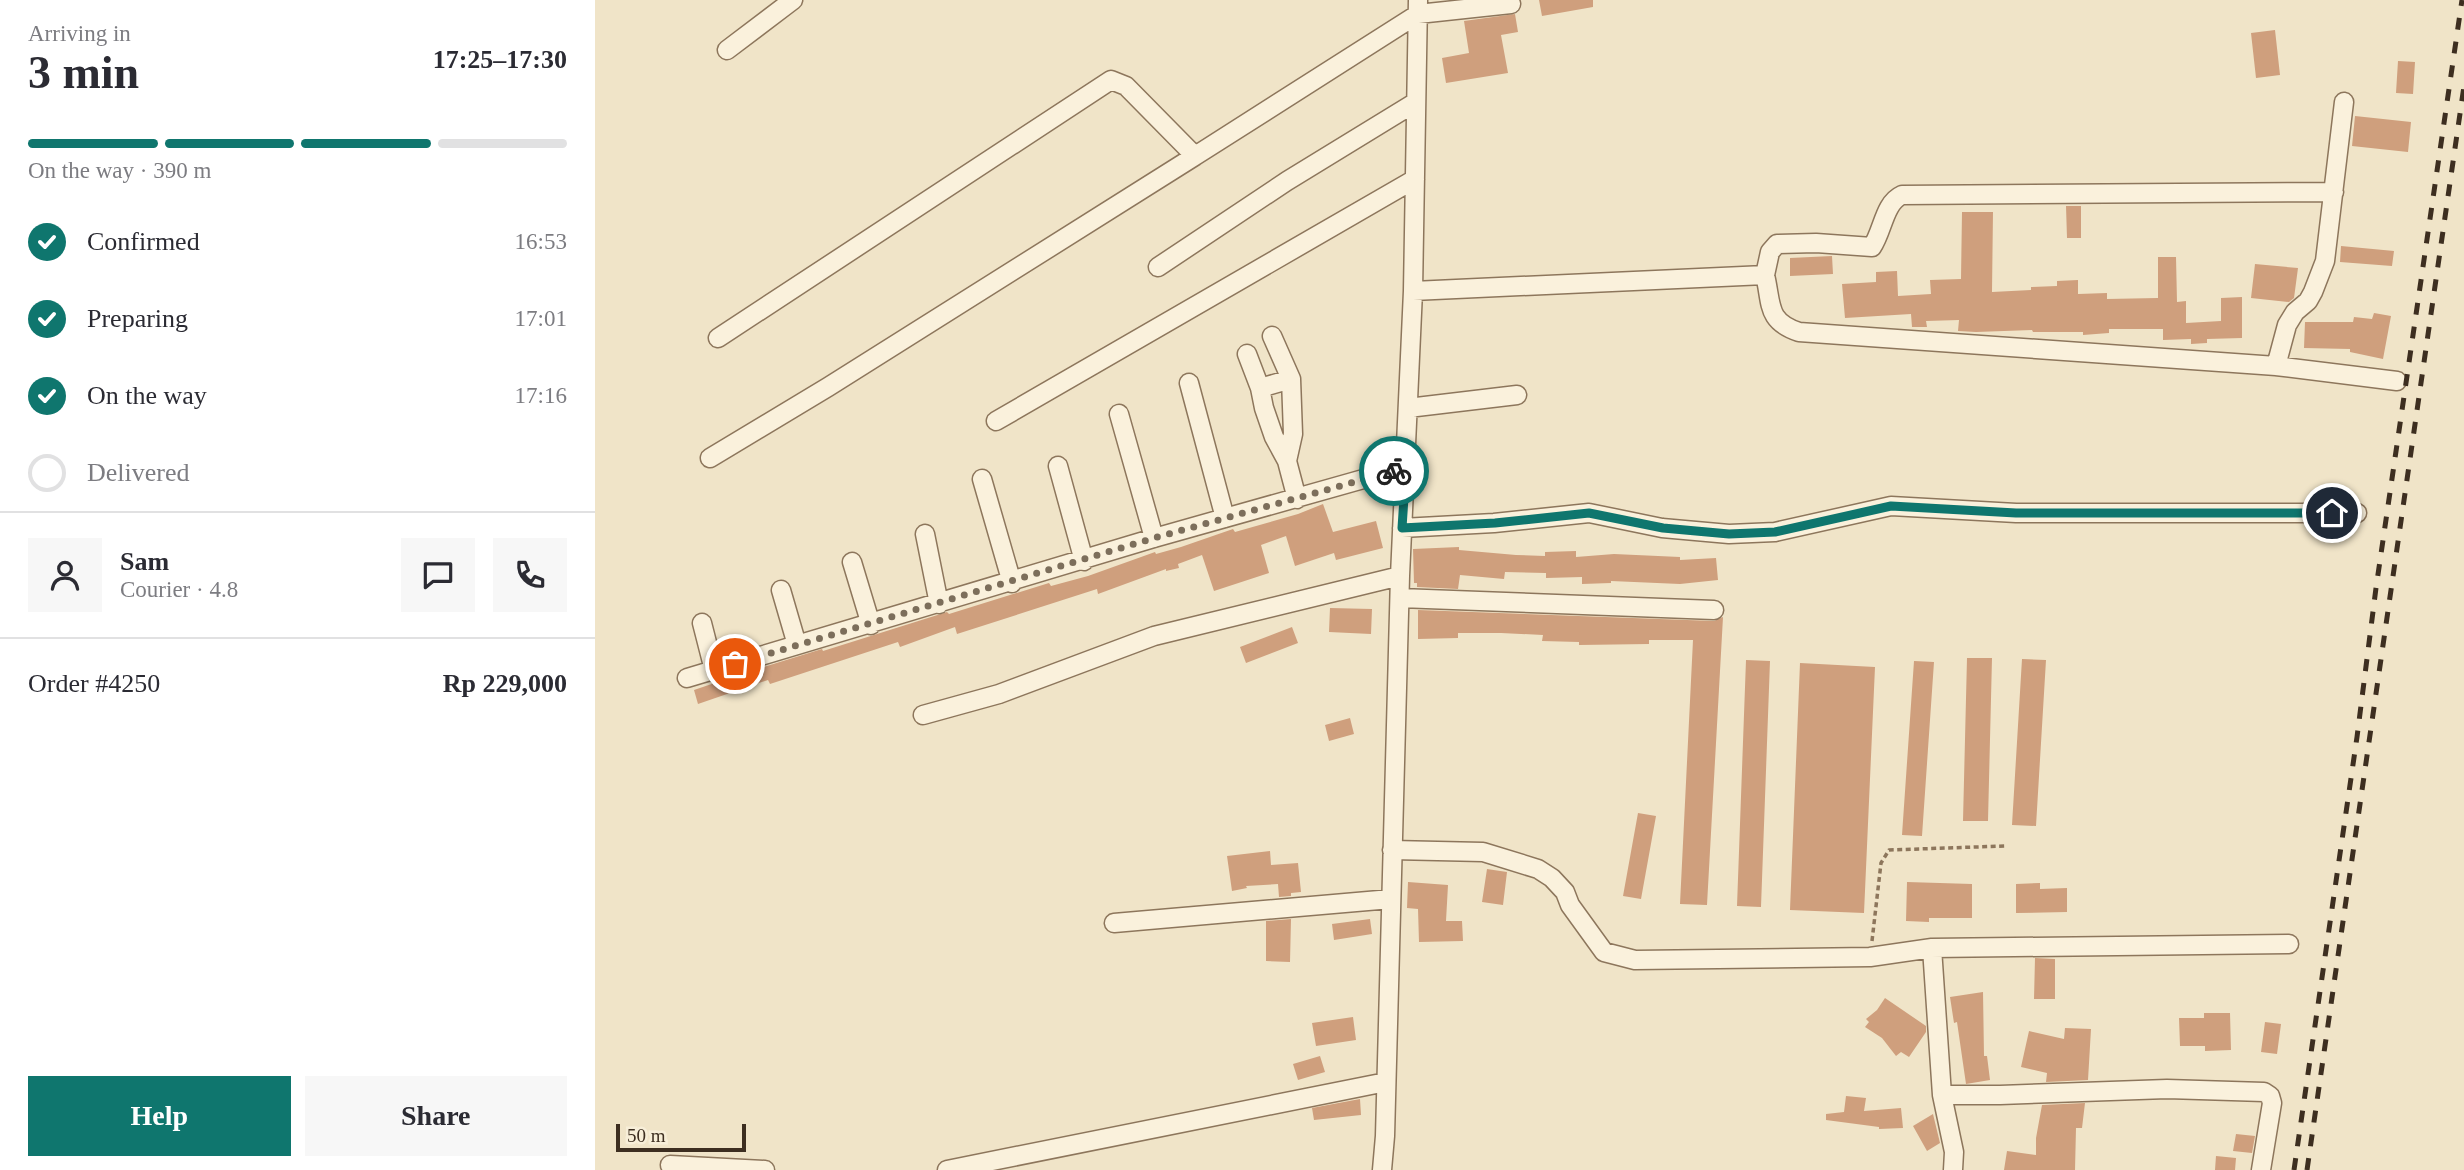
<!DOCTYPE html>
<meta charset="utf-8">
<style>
:root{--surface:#fff;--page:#f7f7f7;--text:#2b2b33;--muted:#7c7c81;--line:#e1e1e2;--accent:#0f766e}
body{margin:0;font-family:"Times New Roman",serif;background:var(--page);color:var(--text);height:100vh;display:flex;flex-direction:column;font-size:26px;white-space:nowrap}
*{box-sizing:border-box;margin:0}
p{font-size:23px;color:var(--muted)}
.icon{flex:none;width:38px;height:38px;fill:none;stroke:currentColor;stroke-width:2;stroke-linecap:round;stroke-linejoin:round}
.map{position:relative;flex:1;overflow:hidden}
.drawer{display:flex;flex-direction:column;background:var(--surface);width:595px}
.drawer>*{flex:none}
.scale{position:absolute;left:21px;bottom:18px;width:130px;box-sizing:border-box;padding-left:7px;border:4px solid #3d2e20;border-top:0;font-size:19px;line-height:24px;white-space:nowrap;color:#3d2e20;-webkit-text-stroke:5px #f7eed8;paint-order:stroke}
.pin{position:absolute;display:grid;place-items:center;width:60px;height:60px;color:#fff;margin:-30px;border:4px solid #fff;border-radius:50%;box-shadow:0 2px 7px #0007}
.courier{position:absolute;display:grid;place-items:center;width:70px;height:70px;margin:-35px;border:5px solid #0f766e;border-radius:50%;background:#fff;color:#222;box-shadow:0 2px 9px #0007}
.summary em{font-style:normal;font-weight:600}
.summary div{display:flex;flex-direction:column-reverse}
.summary{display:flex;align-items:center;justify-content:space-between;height:119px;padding:0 28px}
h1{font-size:46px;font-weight:600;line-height:52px}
.bar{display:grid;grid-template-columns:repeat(4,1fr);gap:10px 7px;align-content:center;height:84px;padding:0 28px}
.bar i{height:9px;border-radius:5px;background:var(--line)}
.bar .active{background:var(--accent)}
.bar p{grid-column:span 4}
.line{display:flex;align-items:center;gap:18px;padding:0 28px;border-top:2px solid var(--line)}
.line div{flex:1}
.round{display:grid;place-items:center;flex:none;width:74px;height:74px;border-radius:0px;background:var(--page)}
ol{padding:0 28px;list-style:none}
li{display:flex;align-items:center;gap:21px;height:77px}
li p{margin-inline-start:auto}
li .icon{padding:7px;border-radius:50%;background:var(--accent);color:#fff;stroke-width:4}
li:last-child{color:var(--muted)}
li i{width:38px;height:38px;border:4px solid var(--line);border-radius:50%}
.button{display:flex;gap:14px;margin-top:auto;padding:14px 28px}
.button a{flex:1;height:80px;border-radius:0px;background:var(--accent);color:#fff;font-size:28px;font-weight:600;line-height:80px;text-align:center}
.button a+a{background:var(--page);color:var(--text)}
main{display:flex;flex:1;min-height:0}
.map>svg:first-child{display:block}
.building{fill:#cf9f7d}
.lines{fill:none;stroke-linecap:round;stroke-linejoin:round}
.minor-casing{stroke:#8d765c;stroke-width:21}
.path{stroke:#8d765c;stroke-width:3.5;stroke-dasharray:5 3.5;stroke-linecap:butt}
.minor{stroke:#faf1dc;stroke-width:18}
.rail{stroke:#3d2e20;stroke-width:5;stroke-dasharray:12 12;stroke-linecap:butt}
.done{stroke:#7c6e5b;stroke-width:7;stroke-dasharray:0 12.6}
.route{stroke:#0f766e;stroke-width:9}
</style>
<main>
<section class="drawer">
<div class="summary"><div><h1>3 min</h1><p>Arriving in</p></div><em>17:25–17:30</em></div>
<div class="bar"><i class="active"></i><i class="active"></i><i class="active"></i><i></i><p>On the way · 390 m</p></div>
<ol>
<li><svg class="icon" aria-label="check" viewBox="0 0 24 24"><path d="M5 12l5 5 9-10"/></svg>Confirmed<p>16:53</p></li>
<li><svg class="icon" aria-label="check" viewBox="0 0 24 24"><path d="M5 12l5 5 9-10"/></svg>Preparing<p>17:01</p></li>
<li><svg class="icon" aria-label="check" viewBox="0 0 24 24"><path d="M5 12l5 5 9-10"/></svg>On the way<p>17:16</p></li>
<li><i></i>Delivered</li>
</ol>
<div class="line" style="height:126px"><a class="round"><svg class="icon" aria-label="person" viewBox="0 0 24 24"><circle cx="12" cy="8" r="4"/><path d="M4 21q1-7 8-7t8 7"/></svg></a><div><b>Sam</b><p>Courier · 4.8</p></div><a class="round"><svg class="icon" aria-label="chat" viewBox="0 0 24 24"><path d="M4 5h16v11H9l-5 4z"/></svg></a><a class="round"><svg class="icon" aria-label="phone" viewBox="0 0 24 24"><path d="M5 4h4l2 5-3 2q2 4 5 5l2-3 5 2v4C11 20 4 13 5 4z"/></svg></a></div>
<div class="line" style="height:91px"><div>Order #4250</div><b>Rp 229,000</b></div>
<div class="button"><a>Help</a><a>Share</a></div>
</section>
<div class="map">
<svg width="1869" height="1170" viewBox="0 0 1869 1170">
<rect width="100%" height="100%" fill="#f0e4c8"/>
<path class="building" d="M 944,0 L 998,0 L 998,7 L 947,16 Z
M 920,14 L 923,32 L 906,35 L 913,73 L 851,83 L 847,58 L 874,53 L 869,21 Z
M 1680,30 L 1685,75 L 1661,78 L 1656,33 Z
M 1803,61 L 1820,62 L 1818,94 L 1801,93 Z
M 1760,116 L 1816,122 L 1813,152 L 1757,146 Z
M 1471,206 L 1486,206 L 1486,238 L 1472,238 Z
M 1367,212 L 1398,212 L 1397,292 L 1436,290 L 1436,287 L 1462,286 L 1462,281 L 1483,280 L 1483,294 L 1512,293 L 1512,299 L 1563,298 L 1563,257 L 1581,257 L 1582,302 L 1591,301 L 1591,323 L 1626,321 L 1626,298 L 1647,297 L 1647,338 L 1612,339 L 1612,343 L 1596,344 L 1596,339 L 1568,340 L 1568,329 L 1514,329 L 1514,333 L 1488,335 L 1488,332 L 1438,332 L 1437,330 L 1381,332 L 1363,331 L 1364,320 L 1331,321 L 1332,327 L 1317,327 L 1316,314 L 1250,318 L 1247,284 L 1281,282 L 1281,272 L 1302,271 L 1303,296 L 1336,294 L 1335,280 L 1366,279 Z
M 1746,246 L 1799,251 L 1797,266 L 1745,262 Z
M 1237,256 L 1238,274 L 1195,276 L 1195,258 Z
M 1660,264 L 1703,268 L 1699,298 L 1694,302 L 1656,298 Z
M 1779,313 L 1796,316 L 1788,359 L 1755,352 L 1755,349 L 1709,348 L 1710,322 L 1758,322 L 1759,317 L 1777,319 Z
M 728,504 L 738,532 L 781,521 L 788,548 L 741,560 L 739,553 L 700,566 L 691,536 L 666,545 L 674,573 L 619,591 L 607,555 L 583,564 L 584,568 L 571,571 L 571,569 L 503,594 L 502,589 L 362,634 L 360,627 L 305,647 L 303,642 L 175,684 L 173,680 L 103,704 L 99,690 L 152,672 L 227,649 L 228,651 L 352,612 L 354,614 L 454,583 L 456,586 L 493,576 L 560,552 L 561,554 L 586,547 L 638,529 L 640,532 L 703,514 Z
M 864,547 L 864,550 L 921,555 L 950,556 L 950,552 L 981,551 L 981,557 L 1019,554 L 1085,557 L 1085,560 L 1121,558 L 1123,580 L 1085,584 L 1016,581 L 1016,583 L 987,584 L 987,577 L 951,578 L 951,573 L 910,572 L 909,579 L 865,575 L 863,589 L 822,587 L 822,583 L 819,583 L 818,549 Z
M 735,608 L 777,609 L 776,634 L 734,632 Z
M 823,610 L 1119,621 L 1128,617 L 1112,905 L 1085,904 L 1098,640 L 1054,640 L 1054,644 L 984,645 L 984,642 L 947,641 L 948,635 L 906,633 L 863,633 L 863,638 L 823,639 Z
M 697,627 L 703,643 L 651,663 L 645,647 Z
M 1372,658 L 1397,658 L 1393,821 L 1368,821 Z
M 1427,659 L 1451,660 L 1441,826 L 1417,825 Z
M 1151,660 L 1175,661 L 1166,907 L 1142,906 Z
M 1319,661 L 1339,662 L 1327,836 L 1307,835 Z
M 1205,663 L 1280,667 L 1269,913 L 1195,910 Z
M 755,718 L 759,734 L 734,741 L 730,725 Z
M 1043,813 L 1061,816 L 1046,899 L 1028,896 Z
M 675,851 L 676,865 L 703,863 L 706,892 L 696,893 L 696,896 L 684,897 L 683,884 L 651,886 L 652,888 L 637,891 L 632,856 Z
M 892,869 L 912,872 L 908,905 L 887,902 Z
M 813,882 L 853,885 L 851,921 L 867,921 L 868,941 L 824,942 L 823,909 L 812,908 Z
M 1312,882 L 1377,884 L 1377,918 L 1334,918 L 1334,922 L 1311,921 Z
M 1445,883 L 1445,889 L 1472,888 L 1472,912 L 1421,913 L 1421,884 Z
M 696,919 L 695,962 L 671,961 L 671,921 Z
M 775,919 L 777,934 L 739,940 L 737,924 Z
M 1440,958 L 1460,959 L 1460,999 L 1439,999 Z
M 1388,992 L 1389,1056 L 1392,1056 L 1395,1080 L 1371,1084 L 1362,1022 L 1359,1023 L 1355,997 Z
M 1290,998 L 1331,1026 L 1331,1032 L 1314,1057 L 1306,1052 L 1301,1056 L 1287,1038 L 1270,1027 L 1274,1022 L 1271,1019 L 1282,1010 Z
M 1609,1013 L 1635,1013 L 1636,1050 L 1610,1051 L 1610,1046 L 1585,1046 L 1584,1018 L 1609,1018 Z
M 758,1017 L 761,1040 L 721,1046 L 717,1023 Z
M 1670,1022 L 1686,1024 L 1682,1054 L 1666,1052 Z
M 1470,1028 L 1496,1029 L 1493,1080 L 1451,1082 L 1452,1073 L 1426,1067 L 1434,1031 L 1469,1039 Z
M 725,1056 L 730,1072 L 703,1080 L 698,1064 Z
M 1251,1096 L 1271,1098 L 1269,1111 L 1306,1108 L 1308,1128 L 1284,1129 L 1284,1127 L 1231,1120 L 1231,1114 L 1249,1112 Z
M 765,1099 L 766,1115 L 719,1120 L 717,1108 Z
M 1490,1103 L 1487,1128 L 1481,1128 L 1480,1170 L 1409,1170 L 1412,1151 L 1441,1155 L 1441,1138 L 1447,1105 Z
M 1338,1114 L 1345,1143 L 1332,1151 L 1318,1126 Z
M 1641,1134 L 1660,1136 L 1657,1153 L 1638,1151 Z
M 1621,1156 L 1641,1158 L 1640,1170 L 1620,1170 Z"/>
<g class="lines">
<defs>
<path id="minor" d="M 132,50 L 198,0
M 563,267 L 692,181 L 821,102
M 1170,275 L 1175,252 L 1182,244 L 1221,243 L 1277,247 C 1288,231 1289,203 1307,195 L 1739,192
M 818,291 L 1170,275 C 1177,304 1171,321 1204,332 L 1681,366 L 1802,381
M 677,336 L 696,379
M 123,338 L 516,80 L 531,86 L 600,156 L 823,14 L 916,4
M 652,354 L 665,388 L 669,408 L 679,437 L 692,461 L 702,499
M 1681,366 L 1692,325 L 1700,312 L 1713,301 L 1718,292 L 1730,261 L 1749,102
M 594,383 L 630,518
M 665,388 L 696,379 L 698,434 L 692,461
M 813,408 L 922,395
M 524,414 L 559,538
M 401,421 L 820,179
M 115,458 L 233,387 L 600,156
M 463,466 L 489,561
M 387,479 L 417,583
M 807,528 L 899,523 L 994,513 L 1067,528 L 1134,534 L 1180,532 L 1296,506 L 1421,513 L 1762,513
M 330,534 L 344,604
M 257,562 L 276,625
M 186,590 L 202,645
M 805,598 L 1119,610
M 107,623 L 119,670
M 92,678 L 559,538 L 811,467
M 328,715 L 404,694 L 559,636 L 805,576
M 797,850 L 888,852 L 943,869 L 957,878 L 970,892 L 975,905 L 1009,952 L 1040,960 L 1275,957 L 1337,948 L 1694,944
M 519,923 L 796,899
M 1337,948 L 1347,1095 L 1359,1152 L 1358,1170
M 1347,1095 L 1405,1095 L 1572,1089 L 1669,1092 L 1675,1096 L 1677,1103 L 1666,1170
M 75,1165 L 170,1170
M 352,1170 L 791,1082
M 787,1170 L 790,1136 L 805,576 L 818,291 L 823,0"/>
</defs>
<use href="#minor" class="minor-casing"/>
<path class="path" d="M 1277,941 L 1286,863 L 1294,850 L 1410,846"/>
<use href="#minor" class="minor"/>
<path class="rail" d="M 1699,1170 L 1762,737 L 1781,588 L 1867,0
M 1712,1170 L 1869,86"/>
</g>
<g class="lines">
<path class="done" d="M 140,664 L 559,538 L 799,471"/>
<path class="route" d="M 799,471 L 811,467 L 807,528 L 900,523 L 994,513 L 1068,528 L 1134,534 L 1180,532 L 1296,506 L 1421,513 L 1737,513"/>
</g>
</svg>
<div class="scale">50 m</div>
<div class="pin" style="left:140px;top:664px;background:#ea580c"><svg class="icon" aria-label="bag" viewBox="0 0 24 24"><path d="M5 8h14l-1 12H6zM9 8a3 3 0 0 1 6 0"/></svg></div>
<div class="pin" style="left:1737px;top:513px;background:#1f2937"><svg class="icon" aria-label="home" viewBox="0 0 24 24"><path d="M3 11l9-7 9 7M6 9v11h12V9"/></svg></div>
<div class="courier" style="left:799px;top:471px"><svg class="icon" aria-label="bike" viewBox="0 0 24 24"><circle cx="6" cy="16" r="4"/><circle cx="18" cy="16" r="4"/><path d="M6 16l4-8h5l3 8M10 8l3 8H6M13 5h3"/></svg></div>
</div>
</main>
